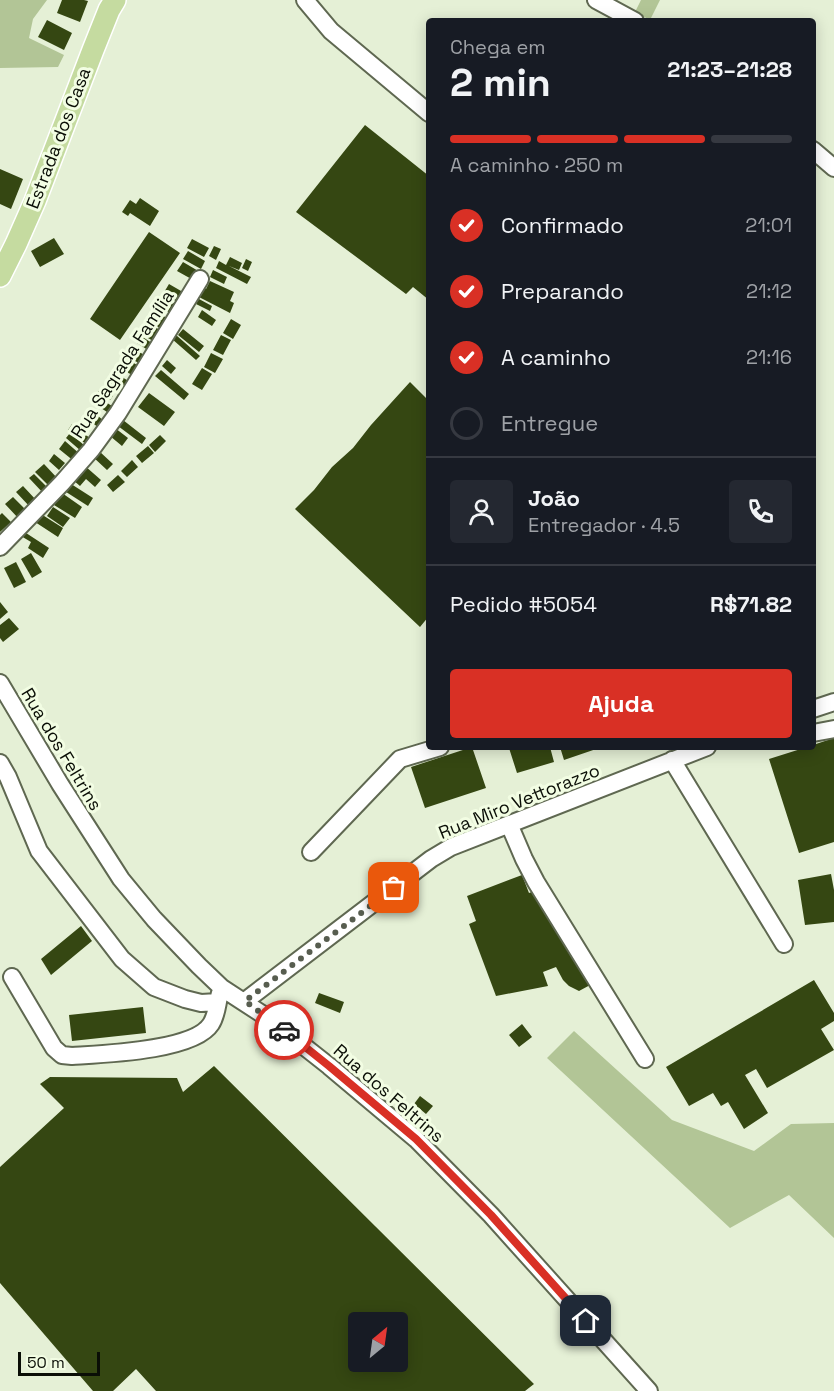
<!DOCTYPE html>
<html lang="pt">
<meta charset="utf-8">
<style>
:root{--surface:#171b24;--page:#242831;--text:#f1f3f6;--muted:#9ea1a6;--line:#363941;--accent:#d93025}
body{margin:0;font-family:"Space Grotesk",sans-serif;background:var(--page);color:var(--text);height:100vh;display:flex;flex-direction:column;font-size:22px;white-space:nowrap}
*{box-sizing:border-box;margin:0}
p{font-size:20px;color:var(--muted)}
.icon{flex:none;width:33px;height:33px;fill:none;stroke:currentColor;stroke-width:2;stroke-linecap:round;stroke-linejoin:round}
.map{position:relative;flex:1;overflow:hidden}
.details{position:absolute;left:426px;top:18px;width:390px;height:732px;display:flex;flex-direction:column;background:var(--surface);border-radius:6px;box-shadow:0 3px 15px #0003}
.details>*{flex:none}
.needle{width:39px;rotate:29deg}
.controls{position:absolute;left:348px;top:1312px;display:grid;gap:12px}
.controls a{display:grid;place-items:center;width:60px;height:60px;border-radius:6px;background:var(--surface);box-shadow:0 3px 15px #0003;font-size:30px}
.scale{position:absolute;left:18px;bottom:15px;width:82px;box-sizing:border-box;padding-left:6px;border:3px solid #0a0e06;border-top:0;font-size:16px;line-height:21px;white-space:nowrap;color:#0a0e06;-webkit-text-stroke:4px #f2fde3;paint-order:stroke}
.pin{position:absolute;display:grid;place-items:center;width:51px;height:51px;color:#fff;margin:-26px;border-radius:12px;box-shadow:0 3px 9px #0006}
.courier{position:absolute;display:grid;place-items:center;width:60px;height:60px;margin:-30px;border:4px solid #d93025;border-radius:50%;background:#fff;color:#222;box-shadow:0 2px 8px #0007}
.headline em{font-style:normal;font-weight:700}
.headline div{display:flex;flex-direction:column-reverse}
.headline{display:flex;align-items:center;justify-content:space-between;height:102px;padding:0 24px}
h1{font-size:39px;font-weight:700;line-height:45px}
.bar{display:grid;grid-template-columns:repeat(4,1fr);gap:9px 6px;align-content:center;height:72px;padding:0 24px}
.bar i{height:8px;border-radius:4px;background:var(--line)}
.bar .active{background:var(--accent)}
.bar p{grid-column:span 4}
.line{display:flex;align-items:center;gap:15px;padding:0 24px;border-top:2px solid var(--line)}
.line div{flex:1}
.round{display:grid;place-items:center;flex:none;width:63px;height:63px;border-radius:6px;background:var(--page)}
ol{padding:0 24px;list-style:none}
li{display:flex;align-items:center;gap:18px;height:66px}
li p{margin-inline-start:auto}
li .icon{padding:6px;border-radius:50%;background:var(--accent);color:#fff;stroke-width:4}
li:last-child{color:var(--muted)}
li i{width:33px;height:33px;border:3px solid var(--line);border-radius:50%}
.cta{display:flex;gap:12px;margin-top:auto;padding:12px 24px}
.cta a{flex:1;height:69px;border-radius:6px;background:var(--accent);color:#fff;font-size:24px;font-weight:700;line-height:69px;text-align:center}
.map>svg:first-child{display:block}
.green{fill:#b2c596}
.building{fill:#354712;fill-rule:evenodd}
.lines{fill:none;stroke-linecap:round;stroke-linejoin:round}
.minor-casing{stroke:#5f6851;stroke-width:20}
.major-casing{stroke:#fff;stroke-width:24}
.minor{stroke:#fff;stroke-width:16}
.major{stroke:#c5dba0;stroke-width:21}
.done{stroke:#575d4f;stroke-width:6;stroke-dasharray:0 10.8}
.route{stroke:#d93025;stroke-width:8}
.labels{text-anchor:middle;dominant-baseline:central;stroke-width:6;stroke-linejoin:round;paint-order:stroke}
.street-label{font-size:18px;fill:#0a0e06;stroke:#f2fde3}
</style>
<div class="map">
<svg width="834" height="1391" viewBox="0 0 834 1391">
<rect width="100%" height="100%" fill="#e5f0d6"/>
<path class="green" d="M 0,0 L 47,0 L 33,19 L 29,38 L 64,55 L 58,67 L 0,68 Z
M 641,0 L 660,0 L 650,20 L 635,12 Z
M 574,1031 L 672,1120 L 754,1151 L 791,1124 L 834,1123 L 834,1238 L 789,1195 L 730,1228 L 547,1058 Z"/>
<path class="building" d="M 62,0 L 84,0 L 88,1 L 80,22 L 57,13 Z
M 47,20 L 72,33 L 64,50 L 38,37 Z
M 365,125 L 429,176 L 429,300 L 413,287 L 406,294 L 296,212 Z
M 0,169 L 23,179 L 11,209 L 0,204 Z
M 140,198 L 159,211 L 150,226 L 130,213 L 128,216 L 122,212 L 130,200 L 136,204 Z
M 149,232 L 180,253 L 120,340 L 90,319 Z
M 54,238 L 64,254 L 40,267 L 31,251 Z
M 192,239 L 209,248 L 204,257 L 187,248 Z
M 214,246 L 221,249 L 216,260 L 209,256 Z
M 188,251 L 205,261 L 201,269 L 183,259 Z
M 230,257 L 242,263 L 239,270 L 229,266 L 251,277 L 247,284 L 216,268 L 219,261 L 226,265 Z
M 246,259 L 252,262 L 248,271 L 242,268 Z
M 183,262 L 200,272 L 195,281 L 177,271 Z
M 213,270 L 227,277 L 224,284 L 210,277 Z
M 210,281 L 234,292 L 230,301 L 234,303 L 230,313 L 197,296 L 202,287 L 206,289 Z
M 169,284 L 188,295 L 182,305 L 163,294 Z
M 164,297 L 179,306 L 173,315 L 158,306 Z
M 199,299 L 212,306 L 210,311 L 196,304 Z
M 202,310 L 216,320 L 212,326 L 198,317 Z
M 156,311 L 171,321 L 164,331 L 150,322 Z
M 231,319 L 241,325 L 233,339 L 223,333 Z
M 149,324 L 164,332 L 158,344 L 143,335 Z
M 183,329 L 204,346 L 199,352 L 178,335 Z
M 176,335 L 200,356 L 196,360 L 172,339 Z
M 221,335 L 231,340 L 223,355 L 213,350 Z
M 141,336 L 155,345 L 151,352 L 137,343 Z
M 133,348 L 149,358 L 144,366 L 128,357 Z
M 211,353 L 223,359 L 215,373 L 204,367 Z
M 126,359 L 141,367 L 136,377 L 121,369 Z
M 167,360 L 176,368 L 171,374 L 162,366 Z
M 202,368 L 212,374 L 202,390 L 192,384 Z
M 161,370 L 189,394 L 184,400 L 155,376 Z
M 115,373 L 132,383 L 126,392 L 110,383 Z
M 410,382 L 429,401 L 429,616 L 420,627 L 295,509 L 314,490 L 332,467 L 353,448 L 371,425 Z
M 102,387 L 113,396 L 110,400 L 98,392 Z
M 149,393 L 175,412 L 164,426 L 138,407 Z
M 96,396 L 112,406 L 107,412 L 92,402 Z
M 93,412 L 103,420 L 98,427 L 88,420 Z
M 123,420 L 146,438 L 142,444 L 118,426 Z
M 72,424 L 91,439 L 87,445 L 68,430 Z
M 115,428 L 128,438 L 122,446 L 110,436 Z
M 70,433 L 85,446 L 81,451 L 66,438 Z
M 160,435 L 166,441 L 155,452 L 149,445 Z
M 65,441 L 81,455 L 75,462 L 59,449 Z
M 148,446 L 154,453 L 142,463 L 136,456 Z
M 99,451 L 113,464 L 107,470 L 93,457 Z
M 54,454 L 65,463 L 59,470 L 49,461 Z
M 132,460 L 138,467 L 127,477 L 121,471 Z
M 44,464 L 59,480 L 51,488 L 35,472 Z
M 85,466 L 101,480 L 95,487 L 86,479 L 80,486 L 73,480 Z
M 34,474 L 49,489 L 44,494 L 29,478 Z
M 118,475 L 125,482 L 113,492 L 107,485 Z
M 68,482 L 93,498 L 88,506 L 63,490 Z
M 23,486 L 37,501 L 30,507 L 16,492 Z
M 62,493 L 82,507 L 75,518 L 54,505 Z
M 13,497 L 27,511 L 19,519 L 5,504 Z
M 53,507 L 70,518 L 63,527 L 47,516 Z
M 2,513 L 11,522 L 0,532 L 0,515 Z
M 41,514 L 63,528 L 58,537 L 35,522 Z
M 23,531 L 49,548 L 43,558 L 28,548 L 31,542 L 21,536 Z
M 31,553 L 42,572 L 32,578 L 21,559 Z
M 16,562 L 26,582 L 14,588 L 4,568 Z
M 0,602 L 8,612 L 0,619 Z
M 9,618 L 19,629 L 3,642 L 0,638 L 0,625 Z
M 834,738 L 834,842 L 799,853 L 769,759 L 807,747 L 813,747 L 813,745 Z
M 472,747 L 486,788 L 425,808 L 411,767 Z
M 512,747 L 550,747 L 554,762 L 517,773 L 509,748 Z
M 560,747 L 602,747 L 564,760 Z
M 831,874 L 834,890 L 834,922 L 805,925 L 798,880 Z
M 522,875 L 529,893 L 537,890 L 592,984 L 579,991 L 569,986 L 563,980 L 556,967 L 543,972 L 548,986 L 496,996 L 469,924 L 476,921 L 467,896 Z
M 81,926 L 92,941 L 51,975 L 41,959 Z
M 814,980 L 834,1013 L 834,1021 L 821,1029 L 834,1050 L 767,1088 L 756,1069 L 745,1075 L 768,1113 L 744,1129 L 728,1102 L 721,1106 L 713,1093 L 689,1106 L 666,1067 Z
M 319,993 L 344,1002 L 340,1013 L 315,1003 Z
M 143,1007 L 146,1033 L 72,1041 L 69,1015 Z
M 522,1024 L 532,1037 L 519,1047 L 509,1035 Z
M 214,1066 L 534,1384 L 525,1391 L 156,1391 L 136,1369 L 113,1391 L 93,1391 L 0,1283 L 0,1167 L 64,1108 L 40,1084 L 50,1077 L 177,1078 L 183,1092 ZM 358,1323 L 398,1323 L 398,1362 L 358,1362 Z
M 420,1096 L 433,1106 L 426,1114 L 414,1104 Z"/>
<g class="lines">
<defs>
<path id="minor" d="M 305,0 L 331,31 L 429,113
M 596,0 L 635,21
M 813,150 L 834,168
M 0,547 L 62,483 L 91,450 L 118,413 L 200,279
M 0,683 L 60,784 L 121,879 L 154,919 L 199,966 L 222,988 L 268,1018 L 329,1066 L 416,1139 L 491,1215 L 649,1391
M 813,709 L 834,702
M 813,733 L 834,729
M 672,760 L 784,944
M 0,763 L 8,777 L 39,851 L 122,959 L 154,987 L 185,999 L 201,1003 L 218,1002
M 509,824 L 524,859 L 536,882 L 645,1059
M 311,852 L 400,759 L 440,747
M 12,977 L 54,1048 L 62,1055 L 72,1056 C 103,1054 194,1051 211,1024 C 217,1015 217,1003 220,993
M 245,1001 L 431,859 L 451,847 L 707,747"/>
<path id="major" d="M 0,276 L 16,244 L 35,201 L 93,50 L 109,10 L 115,0"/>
</defs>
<use href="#minor" class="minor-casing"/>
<use href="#major" class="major-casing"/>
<use href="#minor" class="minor"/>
<use href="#major" class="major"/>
</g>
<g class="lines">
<path class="done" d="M 284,1030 L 245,1001 L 394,888"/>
<path class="route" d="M 284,1030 L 329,1066 L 416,1139 L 491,1215 L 586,1321"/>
</g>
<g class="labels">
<g class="street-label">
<text transform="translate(58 138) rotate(-69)">Estrada dos Casa</text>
<text transform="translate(122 364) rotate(-57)">Rua Sagrada Família</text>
<text transform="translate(62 749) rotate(59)">Rua dos Feltrins</text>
<text transform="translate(519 801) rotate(-22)">Rua Miro Vettorazzo</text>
<text transform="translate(389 1093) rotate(41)">Rua dos Feltrins</text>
</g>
</g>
</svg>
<div class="controls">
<a><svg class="needle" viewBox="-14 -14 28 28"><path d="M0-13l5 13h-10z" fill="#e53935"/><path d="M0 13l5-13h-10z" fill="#9ea1a6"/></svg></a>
</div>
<div class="scale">50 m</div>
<div class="pin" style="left:394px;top:888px;background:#ea580c"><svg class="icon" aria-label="bag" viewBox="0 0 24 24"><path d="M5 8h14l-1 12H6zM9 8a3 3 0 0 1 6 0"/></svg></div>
<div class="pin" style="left:586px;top:1321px;background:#1f2937"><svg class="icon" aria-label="home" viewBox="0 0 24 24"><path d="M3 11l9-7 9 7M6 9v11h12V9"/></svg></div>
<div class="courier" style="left:284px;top:1030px"><svg class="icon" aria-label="car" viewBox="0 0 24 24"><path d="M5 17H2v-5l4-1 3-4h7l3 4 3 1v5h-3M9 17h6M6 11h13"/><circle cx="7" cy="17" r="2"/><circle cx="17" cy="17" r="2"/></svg></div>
<section class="details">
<div class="headline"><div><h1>2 min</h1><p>Chega em</p></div><em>21:23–21:28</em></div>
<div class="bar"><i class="active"></i><i class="active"></i><i class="active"></i><i></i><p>A caminho · 250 m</p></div>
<ol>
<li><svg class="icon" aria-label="check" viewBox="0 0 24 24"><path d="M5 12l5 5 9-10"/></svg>Confirmado<p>21:01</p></li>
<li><svg class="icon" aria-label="check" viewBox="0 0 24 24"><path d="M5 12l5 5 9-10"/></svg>Preparando<p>21:12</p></li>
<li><svg class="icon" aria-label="check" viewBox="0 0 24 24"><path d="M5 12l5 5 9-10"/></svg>A caminho<p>21:16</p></li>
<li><i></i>Entregue</li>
</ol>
<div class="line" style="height:108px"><a class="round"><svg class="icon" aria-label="person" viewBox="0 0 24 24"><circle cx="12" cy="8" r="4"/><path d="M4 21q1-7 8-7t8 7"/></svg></a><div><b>João</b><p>Entregador · 4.5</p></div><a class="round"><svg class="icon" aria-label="phone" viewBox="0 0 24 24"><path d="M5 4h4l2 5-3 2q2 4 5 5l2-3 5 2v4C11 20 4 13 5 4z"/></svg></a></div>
<div class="line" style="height:78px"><div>Pedido #5054</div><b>R$71.82</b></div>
<div class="cta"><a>Ajuda</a></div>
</section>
</div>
